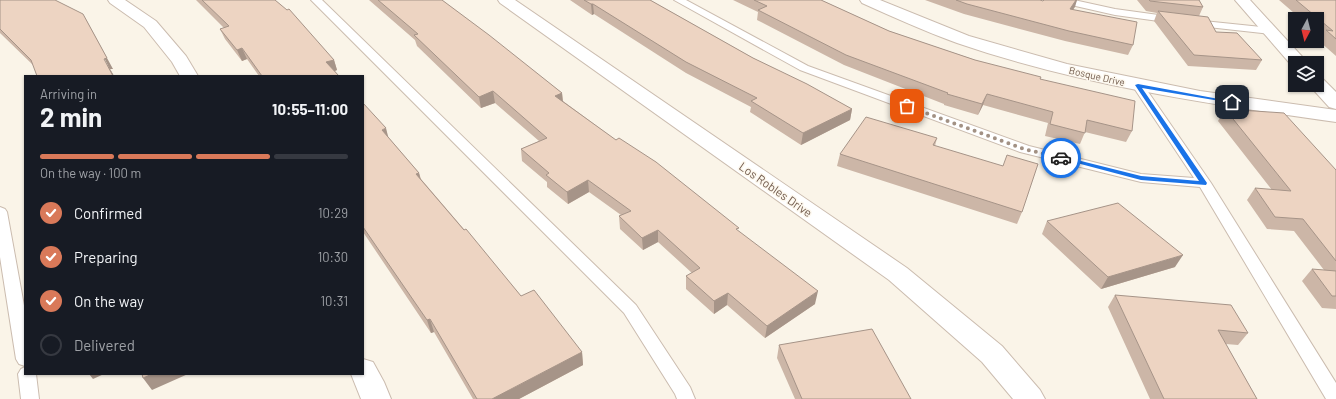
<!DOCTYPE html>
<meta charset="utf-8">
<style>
:root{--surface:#171b24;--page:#20242c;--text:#f1f3f6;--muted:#9ea1a6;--line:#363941;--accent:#d97959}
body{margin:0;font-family:Barlow,sans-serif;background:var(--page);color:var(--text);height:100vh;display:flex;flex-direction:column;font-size:15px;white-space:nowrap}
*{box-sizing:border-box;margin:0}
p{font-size:13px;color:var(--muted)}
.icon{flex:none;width:22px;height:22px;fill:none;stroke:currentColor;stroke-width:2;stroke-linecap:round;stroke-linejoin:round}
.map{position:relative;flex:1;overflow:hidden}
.details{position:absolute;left:24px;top:75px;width:340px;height:300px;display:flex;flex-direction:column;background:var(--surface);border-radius:0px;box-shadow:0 1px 3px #0004}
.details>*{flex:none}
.needle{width:26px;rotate:187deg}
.controls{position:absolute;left:1288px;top:12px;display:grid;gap:8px}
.controls a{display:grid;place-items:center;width:36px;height:36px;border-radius:0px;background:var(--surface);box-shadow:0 1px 3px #0004;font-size:20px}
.pin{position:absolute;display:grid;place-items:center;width:34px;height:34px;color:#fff;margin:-17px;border-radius:8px;box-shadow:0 2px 6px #0006}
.courier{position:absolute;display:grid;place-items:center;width:40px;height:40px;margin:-20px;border:3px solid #1a73e8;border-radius:50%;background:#fff;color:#222;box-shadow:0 1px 5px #0007}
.headline em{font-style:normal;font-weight:700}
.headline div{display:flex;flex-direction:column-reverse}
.headline{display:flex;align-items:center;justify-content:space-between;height:68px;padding:0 16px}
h1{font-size:26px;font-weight:700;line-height:30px}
.bar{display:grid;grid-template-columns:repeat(4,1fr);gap:6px 4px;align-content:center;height:48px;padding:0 16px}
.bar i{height:5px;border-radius:3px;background:var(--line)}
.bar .active{background:var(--accent)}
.bar p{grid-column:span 4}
ol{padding:0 16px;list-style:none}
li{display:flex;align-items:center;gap:12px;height:44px}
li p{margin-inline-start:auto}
li .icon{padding:4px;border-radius:50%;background:var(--accent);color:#fff;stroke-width:4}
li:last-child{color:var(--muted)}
li i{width:22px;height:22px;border:2px solid var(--line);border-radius:50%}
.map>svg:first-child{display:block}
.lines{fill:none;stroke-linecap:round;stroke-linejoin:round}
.service-casing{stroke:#cbbcaf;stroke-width:2}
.minor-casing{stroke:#cbbcaf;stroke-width:2}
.tertiary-casing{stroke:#cbbcaf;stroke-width:2}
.service{fill:#fff;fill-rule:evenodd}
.minor{fill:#fff;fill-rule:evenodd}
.tertiary{fill:#fff;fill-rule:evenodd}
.wall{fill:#ccb6a7}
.shaded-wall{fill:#a69488}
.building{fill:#edd4c2;stroke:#a69488}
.route{fill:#1a73e8}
.done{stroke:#a29184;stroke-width:4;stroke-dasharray:0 7.2}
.labels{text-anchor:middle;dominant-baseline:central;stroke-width:3;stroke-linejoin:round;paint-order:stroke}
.far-street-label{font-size:10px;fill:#725c4e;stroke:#fdf8ee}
.street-label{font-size:12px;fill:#725c4e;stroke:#fdf8ee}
</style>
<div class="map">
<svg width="1336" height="399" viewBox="0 0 1336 399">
<rect width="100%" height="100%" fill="#faf4e8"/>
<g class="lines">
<defs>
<path id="service" d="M 311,0 L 322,0 L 636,305 L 690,387 L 695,399 L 677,399 L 675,394 L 624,313 Z
M 674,0 L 686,0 L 808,66 L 1029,146 L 1141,174 L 1194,178 L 1132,85 L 1134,83 L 1142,83 L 1211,183 L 1336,383 L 1336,399 L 1326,399 L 1200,187 L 1141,182 L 1020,152 L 800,70 Z
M 1056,0 L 1074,0 L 1115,9 L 1173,17 L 1178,20 L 1173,23 L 1115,15 L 1058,2 Z
M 1194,20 L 1271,28 L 1276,31 L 1271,34 L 1190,25 L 1189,23 L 1190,21 Z
M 0,207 L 5,209 L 7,212 L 25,311 L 25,366 L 19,364 L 16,359 L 0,257 Z
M 25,367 L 25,374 L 36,374 L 39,399 L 21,399 L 18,374 L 21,369 Z"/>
<path id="minor" d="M 108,0 L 125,0 L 156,21 L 186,56 L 198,76 L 180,76 L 172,62 L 144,27 L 110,3 Z
M 860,0 L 880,0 L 969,36 L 1067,64 L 1200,91 L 1336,110 L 1336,122 C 1208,104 1079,85 957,43 C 924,31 893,17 862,3 Z
M 1235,0 L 1250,0 L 1308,63 L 1295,63 L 1295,67 L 1293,67 Z
M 1317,78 L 1323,79 L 1336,92 L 1336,109 L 1329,107 L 1309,85 L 1317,85 Z
M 363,359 L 373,362 L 384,382 L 391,399 L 361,399 L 351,374 L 363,374 Z"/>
<path id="tertiary" d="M 498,0 L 515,0 L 907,268 L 1002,346 L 1040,390 L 1045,399 L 1013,399 L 982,362 L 889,280 L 500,3 Z"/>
</defs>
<use href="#service" class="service-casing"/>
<use href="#minor" class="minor-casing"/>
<use href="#tertiary" class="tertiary-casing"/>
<use href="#service" class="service"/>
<use href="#minor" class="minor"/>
<use href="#tertiary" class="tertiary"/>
</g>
<path class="wall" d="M 0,0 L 113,69 L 110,69 L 114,76 L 37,76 L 34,66 L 0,33 Z
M 196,0 L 275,0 L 334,60 L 337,70 L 335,71 L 339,76 L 259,76 L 247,59 L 242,61 L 225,39 L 220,29 L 224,28 Z
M 369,0 L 442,0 L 562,93 L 563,101 L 738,231 L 815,304 L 765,338 L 727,305 L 714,314 L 686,289 L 686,276 L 692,273 L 658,242 L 643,250 L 620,229 L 619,216 L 621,215 L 589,192 L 568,204 L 547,187 L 547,182 L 522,161 L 521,149 L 539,141 L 495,103 L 481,108 L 417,46 L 415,40 Z
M 570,0 L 650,0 L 753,58 L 852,109 L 850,120 L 801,145 L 750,112 L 751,107 L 686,73 L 594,14 L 592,15 Z
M 733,0 L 821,0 L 889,31 L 975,60 L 1040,79 L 1132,131 L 1126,142 L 1085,132 L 1080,144 L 1045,136 L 1048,123 L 983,105 L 978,115 L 944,105 L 944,104 L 844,65 L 757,20 L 758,12 Z
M 925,0 L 1040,0 L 1043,1 L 1044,0 L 1077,0 L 1073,9 L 1133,45 L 1128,55 L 1065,41 L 964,14 Z
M 1137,0 L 1199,0 L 1203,7 L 1199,16 L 1216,32 L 1262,60 L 1256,70 L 1188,66 L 1154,21 L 1157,13 L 1146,11 Z
M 1279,0 L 1336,0 L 1336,56 L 1319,41 L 1322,37 L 1317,33 L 1317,19 L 1301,19 Z
M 363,103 L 388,137 L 419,173 L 421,179 L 521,296 L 582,352 L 583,365 L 519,399 L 473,399 L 434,332 L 431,333 L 363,232 Z
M 1225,109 L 1336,170 L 1336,310 L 1336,309 L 1322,308 L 1302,281 L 1312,269 L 1324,270 L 1294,231 L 1267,229 L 1247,200 L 1255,188 L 1272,190 L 1218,121 Z
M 937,138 L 935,146 L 1022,212 L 1017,224 L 837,166 L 840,154 Z
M 1047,221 L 1175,267 L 1101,289 L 1042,234 Z
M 1115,295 L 1248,333 L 1238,345 L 1226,344 L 1257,399 L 1150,399 L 1108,307 Z
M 779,345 L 911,399 L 795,399 L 777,358 Z"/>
<path class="shaded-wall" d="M 1076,0 L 1077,0 L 1075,7 L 1066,19 L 1070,9 Z
M 591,4 L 593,4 L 594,14 L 592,15 Z
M 83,14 L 113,69 L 110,69 L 114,76 L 113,76 Z
M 242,48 L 247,59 L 242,61 L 237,50 Z
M 334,60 L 337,70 L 330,73 L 326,62 Z
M 493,91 L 495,103 L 481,108 L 479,97 Z
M 562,93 L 563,104 L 555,96 Z
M 987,94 L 983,105 L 978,115 L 982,104 Z
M 852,109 L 850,120 L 801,145 L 803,133 Z
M 386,128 L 389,140 L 382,130 Z
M 419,173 L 422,185 L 416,174 Z
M 588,180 L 589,192 L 568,204 L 567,192 Z
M 658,230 L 658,242 L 643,250 L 642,238 Z
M 1183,255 L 1175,267 L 1101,289 L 1108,277 Z
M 818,291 L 815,304 L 765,338 L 767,326 Z
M 728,293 L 727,305 L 714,314 L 714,301 Z
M 430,319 L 434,332 L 431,333 L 427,320 Z
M 582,352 L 583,365 L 519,399 L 492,399 Z
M 89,374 L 104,374 L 93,379 Z
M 152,374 L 188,374 L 152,390 L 143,378 Z"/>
<path class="building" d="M 0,0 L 55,0 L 83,14 L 107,58 L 104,59 L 113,76 L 37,76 L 31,60 L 0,29 Z
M 202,0 L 275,0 L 287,10 L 289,9 L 334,60 L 326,62 L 339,76 L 262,76 L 242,48 L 237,50 L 220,29 L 229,26 Z
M 378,0 L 442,0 L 489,35 L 562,93 L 555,96 L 616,140 L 619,138 L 656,162 L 739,228 L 736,229 L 818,291 L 767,326 L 728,293 L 714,301 L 686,276 L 700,268 L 658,230 L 642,238 L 619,216 L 631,211 L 588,180 L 567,192 L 546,175 L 549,173 L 521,149 L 547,138 L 493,91 L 479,97 L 414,35 L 418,34 Z
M 584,0 L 650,0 L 753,58 L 807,84 L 852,109 L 803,133 L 751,101 L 757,98 L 686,62 L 593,4 L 591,4 Z
M 754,0 L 821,0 L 889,31 L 975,60 L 1041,77 L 1040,79 L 1135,101 L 1132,131 L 1087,120 L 1085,133 L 1050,124 L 1053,112 L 987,94 L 982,104 L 947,94 L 948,93 L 846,55 L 758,10 L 767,6 Z
M 956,0 L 1040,0 L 1043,1 L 1044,0 L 1076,0 L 1070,9 L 1137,22 L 1133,45 L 1069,31 L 967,4 Z
M 1149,0 L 1199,0 L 1203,7 L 1150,1 Z
M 1296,0 L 1336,0 L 1336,39 L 1326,30 L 1333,31 Z
M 1158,11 L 1208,17 L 1216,32 L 1237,33 L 1262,60 L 1194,55 Z
M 363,103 L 386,128 L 382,130 L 419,173 L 416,174 L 464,230 L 466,229 L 521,296 L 534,290 L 582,352 L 492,399 L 477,399 L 430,319 L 427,320 L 363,227 Z
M 1225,109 L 1284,113 L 1336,170 L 1336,261 L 1303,219 L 1275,217 L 1255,188 L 1291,191 Z
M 866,117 L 937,138 L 933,145 L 1003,166 L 1007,155 L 1038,164 L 1022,212 L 840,154 Z
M 1118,203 L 1183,255 L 1108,277 L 1047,221 Z
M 1312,269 L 1336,271 L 1336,296 L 1332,296 Z
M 1115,295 L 1231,305 L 1248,333 L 1218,330 L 1257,399 L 1164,399 Z
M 872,329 L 911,399 L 802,399 L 779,345 Z
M 142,374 L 152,374 L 143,378 Z"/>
<path class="route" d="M 1138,84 L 1235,102 L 1232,103 L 1142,88 L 1207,183 L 1206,185 L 1141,180 L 1058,158 L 1061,156 L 1141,176 L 1199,181 L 1135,85 Z"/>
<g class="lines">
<path class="done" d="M 907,106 L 1024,149 L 1061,158"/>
</g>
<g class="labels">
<g class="far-street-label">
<text transform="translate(1097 76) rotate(13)">Bosque Drive</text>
</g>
<g class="street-label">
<text transform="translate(776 189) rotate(35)">Los Robles Drive</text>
</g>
</g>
</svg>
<div class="controls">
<a><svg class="needle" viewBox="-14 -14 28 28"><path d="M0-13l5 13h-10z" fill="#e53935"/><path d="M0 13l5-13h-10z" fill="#9ea1a6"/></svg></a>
<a><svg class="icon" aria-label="layers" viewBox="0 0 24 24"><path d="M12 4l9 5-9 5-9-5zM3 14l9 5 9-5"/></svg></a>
</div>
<div class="pin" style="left:907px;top:106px;background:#ea580c"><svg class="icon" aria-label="bag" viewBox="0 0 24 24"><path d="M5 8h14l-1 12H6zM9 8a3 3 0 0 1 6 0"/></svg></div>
<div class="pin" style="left:1232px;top:102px;background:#1f2937"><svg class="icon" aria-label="home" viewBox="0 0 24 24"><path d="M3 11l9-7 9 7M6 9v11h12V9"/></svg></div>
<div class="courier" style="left:1061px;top:158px"><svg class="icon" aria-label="car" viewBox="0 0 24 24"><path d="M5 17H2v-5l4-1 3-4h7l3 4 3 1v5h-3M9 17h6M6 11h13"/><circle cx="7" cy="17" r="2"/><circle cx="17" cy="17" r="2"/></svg></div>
<section class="details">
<div class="headline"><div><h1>2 min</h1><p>Arriving in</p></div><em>10:55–11:00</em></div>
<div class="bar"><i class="active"></i><i class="active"></i><i class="active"></i><i></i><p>On the way · 100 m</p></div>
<ol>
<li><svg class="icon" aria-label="check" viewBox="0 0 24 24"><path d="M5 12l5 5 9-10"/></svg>Confirmed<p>10:29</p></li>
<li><svg class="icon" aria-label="check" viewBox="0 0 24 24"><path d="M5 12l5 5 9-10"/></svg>Preparing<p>10:30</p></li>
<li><svg class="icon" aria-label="check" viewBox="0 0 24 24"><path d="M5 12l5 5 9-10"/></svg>On the way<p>10:31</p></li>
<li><i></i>Delivered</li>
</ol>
</section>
</div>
